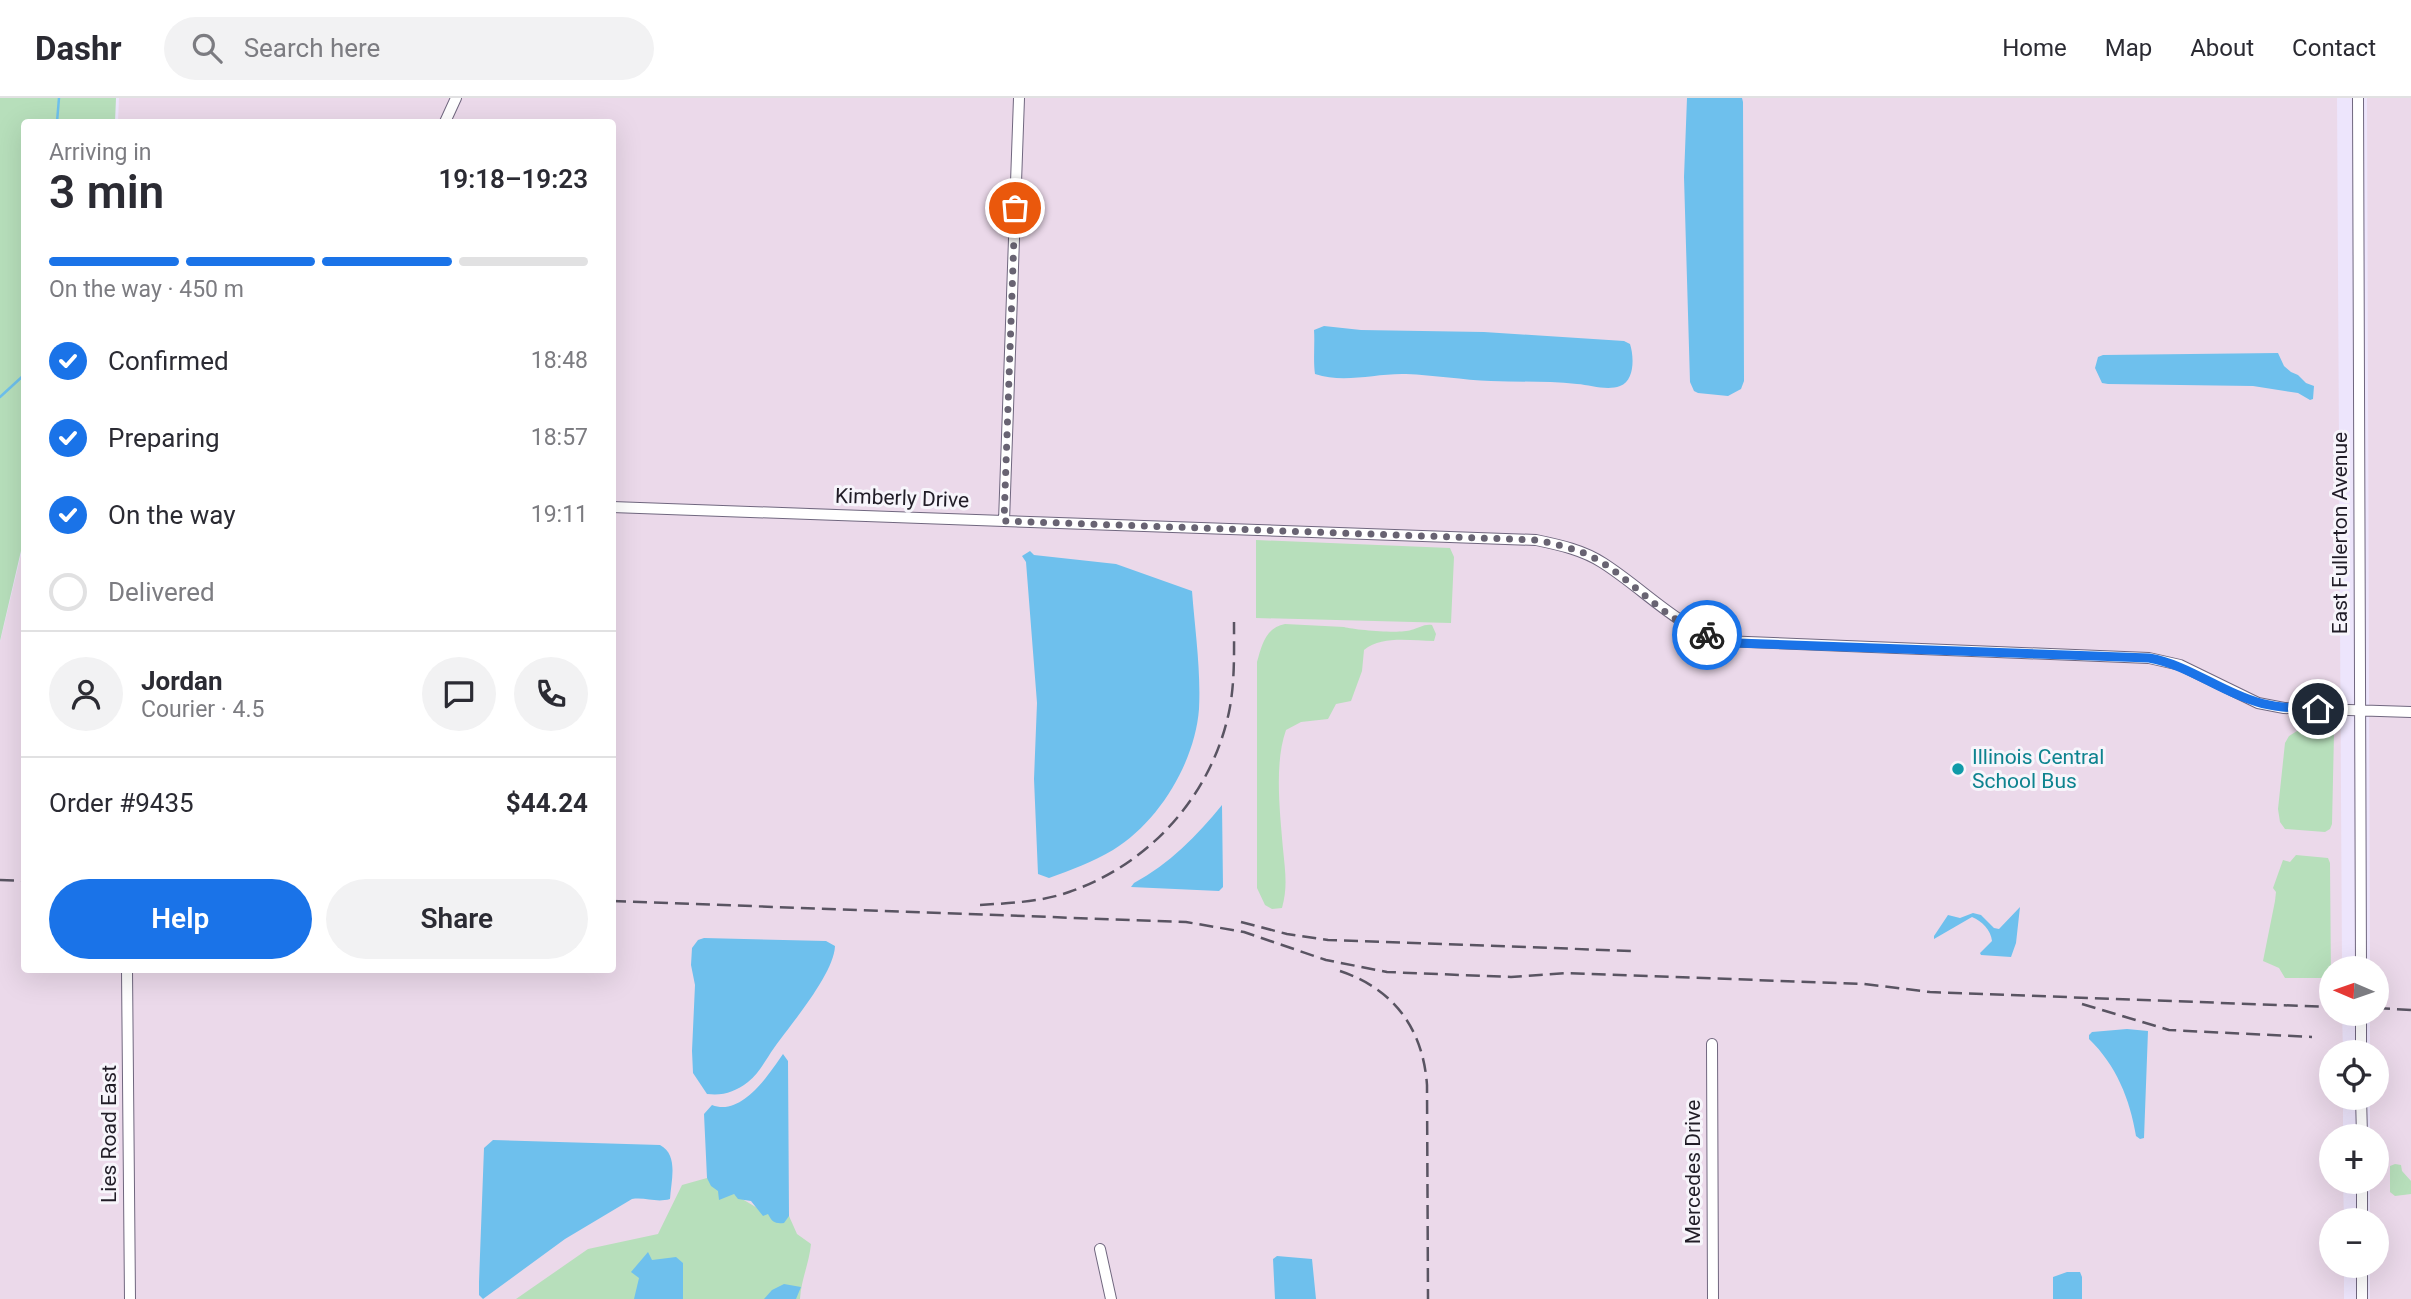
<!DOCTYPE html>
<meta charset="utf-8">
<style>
:root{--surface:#fff;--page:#f2f2f3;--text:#2b2b33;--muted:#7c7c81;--line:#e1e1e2;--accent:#1a73e8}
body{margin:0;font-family:Roboto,sans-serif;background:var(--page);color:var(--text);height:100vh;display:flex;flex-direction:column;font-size:26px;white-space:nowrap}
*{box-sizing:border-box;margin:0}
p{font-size:23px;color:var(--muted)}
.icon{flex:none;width:38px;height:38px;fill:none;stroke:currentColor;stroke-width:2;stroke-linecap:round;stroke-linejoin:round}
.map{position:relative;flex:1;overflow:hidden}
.sheet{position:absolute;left:21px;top:21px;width:595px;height:854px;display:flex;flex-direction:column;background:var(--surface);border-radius:7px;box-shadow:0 7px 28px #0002}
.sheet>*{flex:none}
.needle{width:46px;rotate:272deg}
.buttons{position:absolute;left:2319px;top:858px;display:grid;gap:14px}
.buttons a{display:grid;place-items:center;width:70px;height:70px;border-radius:50%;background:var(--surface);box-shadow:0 7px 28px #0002;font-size:35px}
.pin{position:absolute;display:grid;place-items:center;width:60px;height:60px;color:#fff;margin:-30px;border:4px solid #fff;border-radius:50%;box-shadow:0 2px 7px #0007}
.courier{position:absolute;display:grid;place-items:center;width:70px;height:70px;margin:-35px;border:5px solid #1a73e8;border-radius:50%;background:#fff;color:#222;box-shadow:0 2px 9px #0007}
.headline em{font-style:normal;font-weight:600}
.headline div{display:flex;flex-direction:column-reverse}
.headline{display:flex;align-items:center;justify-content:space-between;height:119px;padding:0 28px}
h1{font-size:46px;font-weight:600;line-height:52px}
.bar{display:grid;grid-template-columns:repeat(4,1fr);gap:10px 7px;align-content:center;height:84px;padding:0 28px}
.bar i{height:9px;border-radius:5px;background:var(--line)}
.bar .current{background:var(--accent)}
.bar p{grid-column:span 4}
.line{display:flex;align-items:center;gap:18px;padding:0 28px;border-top:2px solid var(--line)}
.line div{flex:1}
.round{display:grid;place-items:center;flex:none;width:74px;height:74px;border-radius:37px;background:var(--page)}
ol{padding:0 28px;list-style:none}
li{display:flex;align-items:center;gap:21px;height:77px}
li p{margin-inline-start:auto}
li .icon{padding:7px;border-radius:50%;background:var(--accent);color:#fff;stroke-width:4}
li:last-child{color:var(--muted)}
li i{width:38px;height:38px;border:4px solid var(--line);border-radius:50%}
.button{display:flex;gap:14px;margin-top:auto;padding:14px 28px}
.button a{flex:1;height:80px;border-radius:42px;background:var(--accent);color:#fff;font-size:28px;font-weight:600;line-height:80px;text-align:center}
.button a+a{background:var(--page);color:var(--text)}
header{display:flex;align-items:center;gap:42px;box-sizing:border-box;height:98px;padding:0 35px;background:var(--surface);border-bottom:2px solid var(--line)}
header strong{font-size:33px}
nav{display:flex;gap:38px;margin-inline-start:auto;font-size:24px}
.search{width:490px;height:63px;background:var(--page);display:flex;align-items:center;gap:18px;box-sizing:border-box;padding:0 24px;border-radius:38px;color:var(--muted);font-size:26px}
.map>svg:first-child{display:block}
.industrial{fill:#ebd9ea}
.green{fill:#b7dfbb}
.water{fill:#6ec0ed}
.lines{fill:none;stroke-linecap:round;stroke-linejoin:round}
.stream{stroke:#6ec0ed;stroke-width:2.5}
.street-casing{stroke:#70677f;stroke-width:12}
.street{stroke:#fff;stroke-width:10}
.rail{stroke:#595462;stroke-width:2.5;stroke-dasharray:14 7;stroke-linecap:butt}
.done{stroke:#686372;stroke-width:7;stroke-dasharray:0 12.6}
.route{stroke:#1a73e8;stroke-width:9}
.culture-dot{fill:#0f9aa8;stroke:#f7f5fb;stroke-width:2.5}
.labels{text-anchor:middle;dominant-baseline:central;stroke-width:6;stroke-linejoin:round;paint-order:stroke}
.street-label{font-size:21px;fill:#211d27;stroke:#f7f5fb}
.culture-label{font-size:21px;fill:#0d838f;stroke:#f7f5fb;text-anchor:start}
</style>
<header>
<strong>Dashr</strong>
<div class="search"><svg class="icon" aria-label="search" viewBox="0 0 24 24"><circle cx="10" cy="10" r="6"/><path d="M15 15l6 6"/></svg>Search here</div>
<nav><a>Home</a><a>Map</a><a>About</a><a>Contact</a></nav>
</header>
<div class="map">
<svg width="2411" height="1201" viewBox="0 0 2411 1201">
<rect width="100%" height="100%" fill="#ede5fc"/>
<path class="industrial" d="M 119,0 L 2337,0 L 2342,870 L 2331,870 L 2331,915 L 2342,915 L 2343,954 L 2331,954 L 2331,999 L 2343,999 L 2343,1038 L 2331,1038 L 2331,1083 L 2343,1083 L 2344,1122 L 2331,1122 L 2331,1167 L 2344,1167 L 2344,1201 L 0,1201 L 0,544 L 24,444 L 24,872 L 612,872 L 612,24 L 118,24 Z
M 2367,0 L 2411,0 L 2411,1201 L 2370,1201 L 2370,1167 L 2376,1167 L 2376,1122 L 2370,1122 L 2370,1083 L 2376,1083 L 2376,1038 L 2370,1038 L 2370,999 L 2376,999 L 2376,954 L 2370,954 L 2370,915 L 2376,915 L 2376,870 L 2370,870 Z"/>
<path class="green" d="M 0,0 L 116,0 L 115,24 L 24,24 L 24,440 L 0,543 Z
M 1256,442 L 1450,450 L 1454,459 L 1451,525 L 1256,520 Z
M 1285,526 L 1344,529 C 1355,532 1400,536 1411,532 C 1420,530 1423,526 1432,527 L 1436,536 L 1434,543 C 1411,543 1383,537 1364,552 L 1362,573 L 1351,603 L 1336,606 L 1328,621 L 1301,624 L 1286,632 C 1274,666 1280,714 1283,751 C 1285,772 1288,789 1282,810 L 1272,811 L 1265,807 L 1257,790 L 1257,564 C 1262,547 1265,530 1285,526 Z
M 2305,628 L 2318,628 L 2334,636 L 2332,726 L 2330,731 L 2325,734 L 2285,731 L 2280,724 L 2278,711 L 2285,645 L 2289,638 Z
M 2296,757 L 2328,760 L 2330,765 L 2331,880 L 2285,880 L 2279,870 L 2263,863 L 2275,803 L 2276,794 L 2273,790 L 2283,762 L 2290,764 Z
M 2395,1066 L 2401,1067 L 2402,1073 L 2411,1083 L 2411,1096 L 2395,1098 L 2390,1094 L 2390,1068 Z
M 707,1080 L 759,1111 L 789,1118 L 797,1136 L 811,1146 C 809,1166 801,1182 800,1201 L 516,1201 L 588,1151 L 658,1136 L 682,1087 Z"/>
<path class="water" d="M 1687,0 L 1742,0 L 1743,4 L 1744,283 L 1741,291 L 1728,298 L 1698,295 L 1694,293 L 1690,284 L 1684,79 Z
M 1324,228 L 1361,232 L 1484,234 L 1624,243 L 1630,246 C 1634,258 1635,283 1620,288 C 1607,293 1591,287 1577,286 C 1549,283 1520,284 1491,283 C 1463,282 1434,277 1406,276 C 1375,275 1345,286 1315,276 C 1313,262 1315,246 1314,232 Z
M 2278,255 L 2284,268 L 2291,274 L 2298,277 L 2306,285 L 2314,288 L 2313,301 L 2310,302 L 2298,295 L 2253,288 L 2108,286 L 2102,285 L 2095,270 L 2098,259 L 2103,257 Z
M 1030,453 L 1034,457 L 1116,466 L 1192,493 C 1195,532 1201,572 1199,611 C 1195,664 1159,724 1113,752 C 1093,764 1071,772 1049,780 L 1038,776 L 1034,681 L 1037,605 L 1026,464 L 1022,458 Z
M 1222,707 L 1223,789 L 1219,793 L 1131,789 L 1134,785 C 1169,766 1197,738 1222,707 Z
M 2020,809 L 2016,845 L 2011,859 L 1981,857 L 1980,855 L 1992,843 C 1991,832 1982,823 1972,819 L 1934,841 L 1934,838 L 1948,817 L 1960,820 L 1973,815 L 1981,817 L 1994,830 L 1999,831 Z
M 704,840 L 826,843 L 835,848 C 834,876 791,926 774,950 C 766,961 759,976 748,984 C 735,994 723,998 707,996 L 693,975 L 692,953 L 695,887 L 691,867 L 692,850 L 698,842 Z
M 2127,931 L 2148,933 L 2144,1040 L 2140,1041 L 2136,1038 C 2130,1001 2116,967 2089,941 L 2089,937 L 2092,934 Z
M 783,956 L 788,963 L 789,1118 L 784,1125 C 775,1126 772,1124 768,1116 L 763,1118 L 751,1103 L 738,1101 L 734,1096 L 719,1102 L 718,1093 L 711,1088 L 707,1080 L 704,1016 L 712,1007 C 742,1019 769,976 783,956 Z
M 493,1042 L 660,1047 C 679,1057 671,1083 670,1101 C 656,1105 646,1099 632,1101 L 565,1141 L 483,1201 L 479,1197 L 479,1184 L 484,1050 Z
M 648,1154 L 652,1162 L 676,1159 L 683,1165 L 683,1201 L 634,1201 L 639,1180 L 631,1174 Z
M 1277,1158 L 1312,1161 L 1316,1201 L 1275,1201 L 1273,1161 Z
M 2067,1174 L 2080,1174 L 2082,1179 L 2082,1201 L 2053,1201 L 2053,1179 Z
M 784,1186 L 801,1189 L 796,1201 L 764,1201 L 772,1192 Z"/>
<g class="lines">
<path class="stream" d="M 57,24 L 59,0
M 0,299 L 24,277"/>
<defs>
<path id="street" d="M 2358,0 L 2361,870
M 445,24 L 456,0
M 612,409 L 1536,442 C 1560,447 1583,452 1603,465 C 1645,492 1674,526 1722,543 L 2149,560 L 2180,567 L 2258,605 L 2284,610 L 2411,614
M 1004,423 L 1019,0
M 127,872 L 130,1201
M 2361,915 L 2361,954
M 1712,946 L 1713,1201
M 2361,999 L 2362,1038
M 2362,1083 L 2362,1122
M 1100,1151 L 1111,1201
M 2362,1167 L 2362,1201"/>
</defs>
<use href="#street" class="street-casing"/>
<use href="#street" class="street"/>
<path class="rail" d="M 0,782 L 24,783
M 612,803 L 1186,824 L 1244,834 L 1326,862 L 1387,874 L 1511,879 L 1567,875 L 1864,886 L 1930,894 L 2331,909
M 980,807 C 1010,805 1041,804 1069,794 C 1150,766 1211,698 1229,614 C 1235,585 1234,554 1234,524
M 1241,824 L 1287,836 L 1328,842 L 1634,853
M 1340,873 C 1394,891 1423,931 1427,987 L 1428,1201
M 2082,906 L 2169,932 L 2312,939
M 2376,910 L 2411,912"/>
</g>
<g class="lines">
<path class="done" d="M 1015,110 L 1004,423 L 1536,442 C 1560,447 1583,452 1603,465 C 1638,488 1667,523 1707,537"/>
<path class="route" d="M 1707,537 L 1737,545 L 2149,560 C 2189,567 2219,593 2257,604 C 2276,610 2297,610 2318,611"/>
</g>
<circle class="culture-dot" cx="1958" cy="671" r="7"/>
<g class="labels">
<g class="street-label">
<text transform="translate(902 400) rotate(2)">Kimberly Drive</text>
<text transform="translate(2340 435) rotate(-90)">East Fullerton Avenue</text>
<text transform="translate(109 1036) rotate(-90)">Lies Road East</text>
<text transform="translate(1693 1074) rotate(-90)">Mercedes Drive</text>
</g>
<g class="culture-label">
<text x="1972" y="659">Illinois Central<tspan x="1972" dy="24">School Bus</tspan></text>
</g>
</g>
</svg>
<div class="buttons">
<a><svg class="needle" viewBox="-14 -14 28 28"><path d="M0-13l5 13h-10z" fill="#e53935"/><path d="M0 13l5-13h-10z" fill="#7c7c81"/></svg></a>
<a><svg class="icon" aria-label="locate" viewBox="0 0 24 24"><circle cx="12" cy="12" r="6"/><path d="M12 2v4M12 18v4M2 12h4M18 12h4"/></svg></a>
<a>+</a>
<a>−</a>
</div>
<div class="pin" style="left:1015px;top:110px;background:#ea580c"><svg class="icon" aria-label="bag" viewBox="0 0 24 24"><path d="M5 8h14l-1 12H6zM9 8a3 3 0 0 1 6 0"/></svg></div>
<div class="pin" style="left:2318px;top:611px;background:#1f2937"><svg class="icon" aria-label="home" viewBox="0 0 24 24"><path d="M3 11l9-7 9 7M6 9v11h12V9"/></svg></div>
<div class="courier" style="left:1707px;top:537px"><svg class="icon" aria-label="bike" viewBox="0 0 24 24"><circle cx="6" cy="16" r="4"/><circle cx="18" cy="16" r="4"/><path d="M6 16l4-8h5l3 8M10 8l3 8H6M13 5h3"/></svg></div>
<section class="sheet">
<div class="headline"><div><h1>3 min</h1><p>Arriving in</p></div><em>19:18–19:23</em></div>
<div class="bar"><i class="current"></i><i class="current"></i><i class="current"></i><i></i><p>On the way · 450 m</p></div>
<ol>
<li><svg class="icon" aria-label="check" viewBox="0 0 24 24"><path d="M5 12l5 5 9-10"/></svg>Confirmed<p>18:48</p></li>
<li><svg class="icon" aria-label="check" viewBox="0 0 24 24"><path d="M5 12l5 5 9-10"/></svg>Preparing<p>18:57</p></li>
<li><svg class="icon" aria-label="check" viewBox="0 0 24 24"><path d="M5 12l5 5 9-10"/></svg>On the way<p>19:11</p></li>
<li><i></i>Delivered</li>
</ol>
<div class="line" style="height:126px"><a class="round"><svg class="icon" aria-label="person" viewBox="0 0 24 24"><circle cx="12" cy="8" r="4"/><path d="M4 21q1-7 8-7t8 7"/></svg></a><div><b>Jordan</b><p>Courier · 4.5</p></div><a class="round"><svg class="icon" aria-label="chat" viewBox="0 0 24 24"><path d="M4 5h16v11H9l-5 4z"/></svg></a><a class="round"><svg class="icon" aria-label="phone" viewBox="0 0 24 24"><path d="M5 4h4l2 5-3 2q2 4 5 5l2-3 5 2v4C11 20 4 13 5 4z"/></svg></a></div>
<div class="line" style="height:91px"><div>Order #9435</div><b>$44.24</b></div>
<div class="button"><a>Help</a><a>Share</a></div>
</section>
</div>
